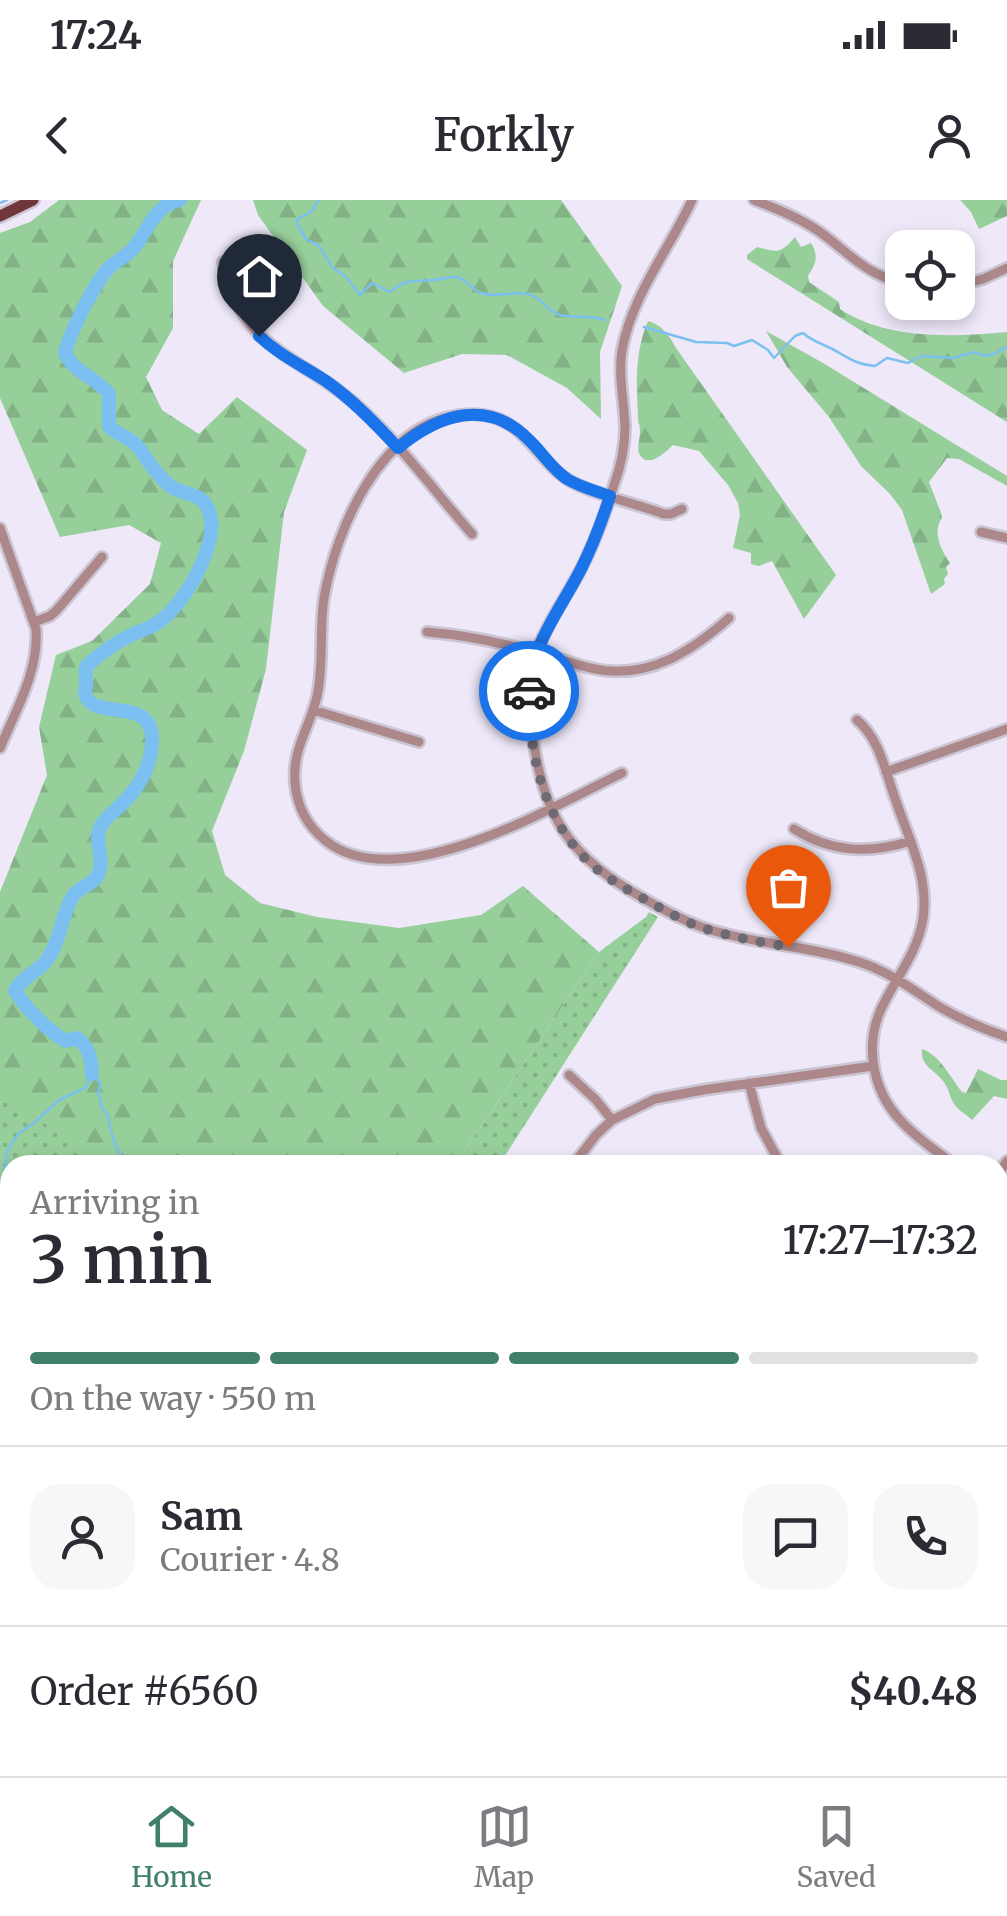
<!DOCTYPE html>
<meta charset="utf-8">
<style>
:root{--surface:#fff;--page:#f7f7f7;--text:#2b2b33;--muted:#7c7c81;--line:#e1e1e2;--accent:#417f6d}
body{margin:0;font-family:Merriweather,serif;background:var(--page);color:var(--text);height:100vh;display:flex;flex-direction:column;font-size:38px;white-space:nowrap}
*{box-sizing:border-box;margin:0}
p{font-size:32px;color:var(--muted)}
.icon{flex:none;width:55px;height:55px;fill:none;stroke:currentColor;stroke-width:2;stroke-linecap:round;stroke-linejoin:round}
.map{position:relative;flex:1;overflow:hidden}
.sheet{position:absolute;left:0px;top:955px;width:1008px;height:622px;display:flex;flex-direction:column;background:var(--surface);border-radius:30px 30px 0 0;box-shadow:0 5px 15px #0003}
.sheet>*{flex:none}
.tools{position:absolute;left:885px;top:30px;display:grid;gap:20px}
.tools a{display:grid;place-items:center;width:90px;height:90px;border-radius:20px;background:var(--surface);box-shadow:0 5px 15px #0003;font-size:50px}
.pin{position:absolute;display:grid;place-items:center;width:85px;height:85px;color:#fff;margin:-102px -42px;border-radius:50% 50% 50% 0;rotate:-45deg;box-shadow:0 0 10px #0007}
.pin .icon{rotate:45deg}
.courier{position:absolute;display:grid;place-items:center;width:100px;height:100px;margin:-50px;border:8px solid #1a73e8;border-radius:50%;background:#fff;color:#222;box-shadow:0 2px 12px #0007}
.overview em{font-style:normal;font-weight:600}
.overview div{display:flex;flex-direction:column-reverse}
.overview{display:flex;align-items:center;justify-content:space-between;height:170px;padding:0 30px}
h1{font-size:65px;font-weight:600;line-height:75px}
.bar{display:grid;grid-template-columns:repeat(4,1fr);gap:15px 10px;align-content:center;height:120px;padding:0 30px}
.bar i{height:12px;border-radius:8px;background:var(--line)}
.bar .selected{background:var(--accent)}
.bar p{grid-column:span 4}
.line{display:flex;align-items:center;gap:25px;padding:0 30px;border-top:2px solid var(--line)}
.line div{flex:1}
.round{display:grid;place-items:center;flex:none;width:105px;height:105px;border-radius:30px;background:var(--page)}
.status{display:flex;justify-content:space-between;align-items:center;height:70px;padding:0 50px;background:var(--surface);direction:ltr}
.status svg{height:28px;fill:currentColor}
header{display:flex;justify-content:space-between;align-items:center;height:130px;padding:0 30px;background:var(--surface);font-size:45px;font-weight:600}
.tabs{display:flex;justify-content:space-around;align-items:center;height:140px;border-top:2px solid var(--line);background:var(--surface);font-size:28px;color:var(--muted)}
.tabs a{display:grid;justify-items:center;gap:5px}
.tabs .selected{color:var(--accent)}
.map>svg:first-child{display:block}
.grass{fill:url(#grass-dots)}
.forest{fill:url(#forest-firs)}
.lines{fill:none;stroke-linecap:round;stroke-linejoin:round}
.stream{stroke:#7bc0f0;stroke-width:2.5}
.river{stroke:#7bc0f0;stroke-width:14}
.minor-casing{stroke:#cbc5d4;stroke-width:14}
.major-casing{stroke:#cbc5d4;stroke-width:16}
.minor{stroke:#ac888a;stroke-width:9}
.major{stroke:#71363c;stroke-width:11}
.done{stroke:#6e6a74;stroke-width:10;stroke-dasharray:0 18}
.route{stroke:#1a73e8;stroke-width:12}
</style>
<div class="status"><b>17:24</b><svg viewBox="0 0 49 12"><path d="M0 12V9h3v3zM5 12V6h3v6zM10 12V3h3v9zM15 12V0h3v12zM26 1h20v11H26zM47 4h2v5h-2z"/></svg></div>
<header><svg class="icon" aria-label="back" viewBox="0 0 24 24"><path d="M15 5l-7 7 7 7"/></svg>Forkly<svg class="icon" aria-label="person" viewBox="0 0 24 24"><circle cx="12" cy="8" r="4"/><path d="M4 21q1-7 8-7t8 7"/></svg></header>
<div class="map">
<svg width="1007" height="1576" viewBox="0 0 1007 1576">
<defs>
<pattern id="grass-dots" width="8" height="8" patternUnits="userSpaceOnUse" patternTransform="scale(2.5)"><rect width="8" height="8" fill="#97cf9b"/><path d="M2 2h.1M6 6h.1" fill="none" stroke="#82b286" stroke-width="1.8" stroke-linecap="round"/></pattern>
<pattern id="forest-firs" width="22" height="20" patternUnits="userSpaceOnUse" patternTransform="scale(2.5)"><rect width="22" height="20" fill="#97cf9b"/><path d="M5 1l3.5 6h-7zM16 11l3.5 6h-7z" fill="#82b286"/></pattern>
</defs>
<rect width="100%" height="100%" fill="#eee8f9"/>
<path class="grass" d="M 649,712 L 658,717 L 499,965 L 455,965 L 599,752 L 646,717 Z
M 0,892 L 107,965 L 10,965 L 10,1027 L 0,1021 Z
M 821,1568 L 960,1568 L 973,1576 L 832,1576 Z"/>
<path class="forest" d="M 59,0 L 201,0 L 173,61 L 173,128 L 146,177 L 162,210 L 199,234 L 237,197 L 307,250 L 284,312 L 266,469 L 244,551 L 212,631 L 225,675 L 260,703 L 317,717 L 399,728 L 481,715 L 523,686 L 599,752 L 455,965 L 106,965 L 0,893 L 0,692 L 47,575 L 39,527 L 56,455 L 92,441 L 150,384 L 161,343 L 129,325 L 60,337 L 0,198 L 0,33 L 30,22 Z
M 253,0 L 561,0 L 622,86 L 600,152 L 601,219 L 567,188 L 507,155 L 462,154 L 404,173 L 323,106 L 258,15 Z
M 960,0 L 1007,0 L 1007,16 L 979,29 L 971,12 Z
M 795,37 L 801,47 L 811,43 C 819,56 816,64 808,76 L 809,82 L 839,102 L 840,109 C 887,140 952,137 1007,132 L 1007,222 L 747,59 L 747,55 L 757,47 C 776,52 780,55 795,37 Z
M 648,121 C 662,125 669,135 676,148 L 836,375 L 804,419 L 772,361 L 759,366 L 751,364 L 751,353 L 733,348 L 740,315 L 738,303 L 728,285 L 699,251 L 673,245 C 666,252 648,269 640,255 C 636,249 640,239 640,232 C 640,221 638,227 638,216 C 636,183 635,151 648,121 Z
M 766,131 L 823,163 L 1007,276 L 1007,286 L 959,259 L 947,258 L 929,282 L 941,313 L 942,318 C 932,332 941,350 950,363 L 946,367 L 948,374 L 944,379 L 945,384 L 931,394 L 902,310 L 890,294 L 861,266 L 829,217 L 787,167 Z
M 922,849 C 940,855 950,877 962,892 L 966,893 L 978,869 L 1001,880 L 1007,880 L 1007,899 L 994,896 L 972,920 C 967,915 958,910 954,904 C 949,896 949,888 943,881 C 934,869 920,866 922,849 Z
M 0,1021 L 10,1027 L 10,1271 L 0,1258 Z"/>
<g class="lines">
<path class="stream" d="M 319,0 L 311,12 L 297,19 L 297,24 L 306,39 L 319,46 L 332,67 L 346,77 L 360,95 L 372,83 L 390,92 C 407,78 412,82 433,80 C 440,80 448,76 456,77 C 466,78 472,90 481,93 C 498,99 518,88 535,97 C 544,102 549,112 560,115 C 577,119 586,114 605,120
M 0,3 L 7,0
M 644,127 L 696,142 L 727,143 L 734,146 L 752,140 L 768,150 L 774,158 L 795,136 L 803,133 C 811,140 817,142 826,146 C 844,154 854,165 875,166 L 887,158 L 908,163 L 922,156 L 953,158 L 975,152 C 986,158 994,156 1003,148 L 1007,148
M 0,1074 L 8,1055 L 1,1029 L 6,1009 L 3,981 L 7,951 L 18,934 L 34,923 L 59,900 L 85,888 L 92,874 L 101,884 L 98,893 L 101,900 L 101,907 L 108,915 C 109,933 118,947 122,965"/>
<path class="river" d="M 92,874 C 91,857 90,849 77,838 L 66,841 C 50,833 24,806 15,791 C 21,778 38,772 47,760 C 61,741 61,714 73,696 C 79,687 90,686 96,678 C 108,661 92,642 101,626 C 106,617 115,611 122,604 C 139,587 151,567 152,543 C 155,494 96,522 86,496 C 83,488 87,489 86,481 C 86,476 85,472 86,467 C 99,454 115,443 131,435 C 140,431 150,428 159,422 C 185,404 230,330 203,301 C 194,292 179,294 169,285 C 157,275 148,261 140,249 C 133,239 118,234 109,227 L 109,194 C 97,178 73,172 65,153 C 70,132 93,86 108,69 C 115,61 126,57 133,49 C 148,31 154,5 180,0"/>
<defs>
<path id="minor" d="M 692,0 C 669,50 632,95 622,150 C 618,175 624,201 625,226 C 625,246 621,266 614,285 C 605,314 595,342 581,369 C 562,405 536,437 530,478 C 527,498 530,518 533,538 C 544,619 572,659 643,698 C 665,711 687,723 711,730 C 759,745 811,746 859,762 C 888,771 913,790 938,806 C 960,819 983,829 1007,837
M 754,0 C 777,9 800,18 820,32 C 849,53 865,74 902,83
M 927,48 L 928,38
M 223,62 C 243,154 301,154 360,208 C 401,245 435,292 472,334
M 958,86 L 983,79 L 1007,68
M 0,328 L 36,429 C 39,471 16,510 0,548
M 981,332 L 1007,338
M 34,422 L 50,416 L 56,411 L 102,357
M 427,432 C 464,435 499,442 535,452 C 555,457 575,465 595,469 C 648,480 692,451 729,418
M 313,510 L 419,542
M 857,520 C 880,539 886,574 896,601 C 909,640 929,676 923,719 C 918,750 899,774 885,801 C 863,841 871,889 901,921 C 916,938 937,951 954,965
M 886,572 L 1007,529
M 622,573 C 553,607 398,698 326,641 C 307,626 297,607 295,583 C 292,548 310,528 317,496 C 324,466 319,431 324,398 C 336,329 380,225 460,215 C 527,207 531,264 578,285 C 605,297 636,304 664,314 L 671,314 L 682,309
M 794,629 C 832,653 869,654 911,641
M 569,875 L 596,900 L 612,920
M 749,883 L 761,928 L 781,965
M 573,965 L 596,935 L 612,920 L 655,899 L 703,890 L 873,866
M 998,974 L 1007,961
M 998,999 L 1007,1007
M 998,1109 L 1007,1107
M 998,1344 L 1007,1343
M 0,1382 L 10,1379
M 998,1480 L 1007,1481
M 615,1568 L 618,1576
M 276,1576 L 279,1568
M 419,1576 L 421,1568"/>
<path id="major" d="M 0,16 L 33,0"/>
</defs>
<use href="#minor" class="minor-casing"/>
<use href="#major" class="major-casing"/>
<use href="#minor" class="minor"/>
<use href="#major" class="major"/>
</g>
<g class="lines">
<path class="done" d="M 529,491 C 528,555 545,628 598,670 C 612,681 628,690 644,699 C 664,710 684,722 706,729 C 732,737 760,742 788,747"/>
<path class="route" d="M 259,136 C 279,155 303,166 326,181 C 353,200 376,224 398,248 C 438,215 487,197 529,240 C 543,253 551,268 567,279 C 580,287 596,291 610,296 C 602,321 593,345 581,369 C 561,409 531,444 529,491"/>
</g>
</svg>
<div class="tools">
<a><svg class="icon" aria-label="locate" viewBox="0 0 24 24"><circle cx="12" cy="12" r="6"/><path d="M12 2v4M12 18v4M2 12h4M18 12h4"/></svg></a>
</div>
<div class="pin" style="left:788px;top:747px;background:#ea580c"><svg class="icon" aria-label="bag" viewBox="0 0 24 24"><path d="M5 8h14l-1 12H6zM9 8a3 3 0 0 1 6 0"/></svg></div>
<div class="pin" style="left:259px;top:136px;background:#1f2937"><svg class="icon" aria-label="home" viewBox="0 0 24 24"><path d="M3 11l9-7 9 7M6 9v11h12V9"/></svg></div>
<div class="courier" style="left:529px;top:491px"><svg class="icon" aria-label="car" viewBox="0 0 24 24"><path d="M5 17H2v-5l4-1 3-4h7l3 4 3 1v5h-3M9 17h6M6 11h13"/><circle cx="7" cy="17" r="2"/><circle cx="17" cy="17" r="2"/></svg></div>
<section class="sheet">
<div class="overview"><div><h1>3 min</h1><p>Arriving in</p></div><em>17:27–17:32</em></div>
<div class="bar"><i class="selected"></i><i class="selected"></i><i class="selected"></i><i></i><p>On the way · 550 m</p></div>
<div class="line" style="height:180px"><a class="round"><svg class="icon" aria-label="person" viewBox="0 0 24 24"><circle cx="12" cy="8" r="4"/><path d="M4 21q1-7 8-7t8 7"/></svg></a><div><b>Sam</b><p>Courier · 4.8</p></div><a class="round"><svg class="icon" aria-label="chat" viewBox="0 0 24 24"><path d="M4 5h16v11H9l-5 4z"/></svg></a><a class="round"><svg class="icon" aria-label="phone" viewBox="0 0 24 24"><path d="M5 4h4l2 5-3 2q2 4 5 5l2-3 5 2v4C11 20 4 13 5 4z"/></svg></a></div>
<div class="line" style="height:130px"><div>Order #6560</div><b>$40.48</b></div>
</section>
</div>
<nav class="tabs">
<a class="selected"><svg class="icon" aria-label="home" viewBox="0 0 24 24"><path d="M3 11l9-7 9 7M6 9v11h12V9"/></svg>Home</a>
<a><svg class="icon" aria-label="map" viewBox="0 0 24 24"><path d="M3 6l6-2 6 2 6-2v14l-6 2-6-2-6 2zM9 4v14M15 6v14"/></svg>Map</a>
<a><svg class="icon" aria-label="saved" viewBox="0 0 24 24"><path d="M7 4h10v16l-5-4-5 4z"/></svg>Saved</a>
</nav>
